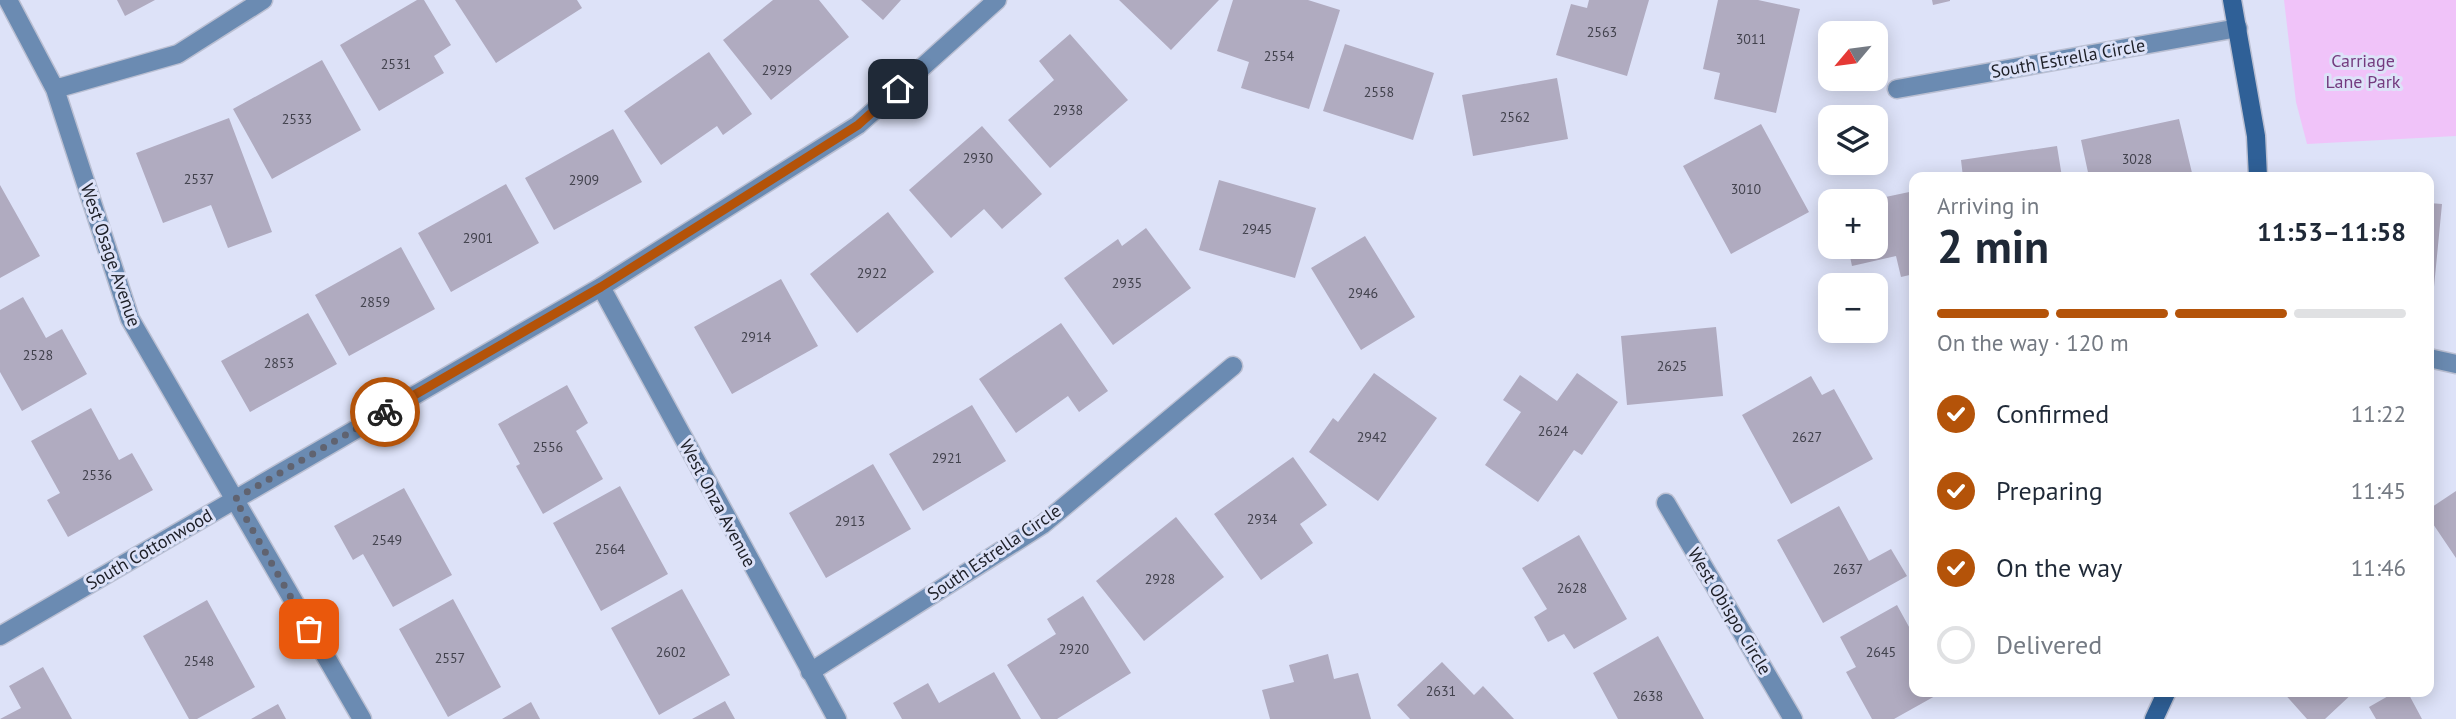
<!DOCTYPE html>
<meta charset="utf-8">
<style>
:root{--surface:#fff;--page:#f2f2f3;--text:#1f2937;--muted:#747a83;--line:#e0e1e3;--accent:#b45309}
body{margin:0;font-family:"PT Sans",sans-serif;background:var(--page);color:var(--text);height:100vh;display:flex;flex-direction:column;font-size:26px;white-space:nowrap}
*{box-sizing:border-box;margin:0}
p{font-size:23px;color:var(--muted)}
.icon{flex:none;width:38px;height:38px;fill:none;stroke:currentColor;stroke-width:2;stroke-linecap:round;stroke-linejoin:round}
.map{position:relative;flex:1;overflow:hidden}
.side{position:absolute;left:1909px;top:172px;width:525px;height:525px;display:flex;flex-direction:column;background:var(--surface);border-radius:14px;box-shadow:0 4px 18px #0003}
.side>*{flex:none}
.needle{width:46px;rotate:241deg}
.fabs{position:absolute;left:1818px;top:21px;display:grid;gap:14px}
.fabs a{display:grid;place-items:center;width:70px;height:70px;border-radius:14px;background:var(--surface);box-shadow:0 4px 18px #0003;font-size:35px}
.pin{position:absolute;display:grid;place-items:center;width:60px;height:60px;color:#fff;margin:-30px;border-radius:14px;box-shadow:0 4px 10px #0006}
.courier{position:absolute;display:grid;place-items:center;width:70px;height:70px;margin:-35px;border:5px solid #b45309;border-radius:50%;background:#fff;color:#222;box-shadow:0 2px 9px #0007}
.headline em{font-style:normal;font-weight:700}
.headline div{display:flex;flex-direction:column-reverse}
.headline{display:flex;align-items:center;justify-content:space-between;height:119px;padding:0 28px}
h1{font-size:46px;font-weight:700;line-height:52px}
.bar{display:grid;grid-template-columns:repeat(4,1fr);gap:10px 7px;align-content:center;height:84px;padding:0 28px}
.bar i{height:9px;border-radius:5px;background:var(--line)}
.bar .current{background:var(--accent)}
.bar p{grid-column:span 4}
ol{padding:0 28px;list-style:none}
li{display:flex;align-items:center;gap:21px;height:77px}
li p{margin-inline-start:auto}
li .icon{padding:7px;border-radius:50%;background:var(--accent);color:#fff;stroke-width:4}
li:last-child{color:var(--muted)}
li i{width:38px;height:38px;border:4px solid var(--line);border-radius:50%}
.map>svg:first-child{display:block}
.green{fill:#f0c3f9}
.building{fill:#b0abc0}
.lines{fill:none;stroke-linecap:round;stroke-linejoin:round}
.street-casing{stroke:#babfd2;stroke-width:21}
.secondary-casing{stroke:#babfd2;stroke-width:21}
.street{stroke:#6b8bb2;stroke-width:18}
.secondary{stroke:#2f6097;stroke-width:18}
.done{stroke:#606370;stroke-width:7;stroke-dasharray:0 12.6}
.route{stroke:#b45309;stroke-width:9}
.labels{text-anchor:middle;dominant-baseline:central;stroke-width:6;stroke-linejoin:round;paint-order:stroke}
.number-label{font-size:14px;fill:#42424d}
.street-label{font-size:18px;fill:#1d1f27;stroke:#dde2f8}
.park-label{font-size:18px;fill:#743b7f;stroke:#dde2f8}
</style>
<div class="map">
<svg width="2456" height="719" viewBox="0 0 2456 719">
<rect width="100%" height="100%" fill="#dde2f8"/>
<path class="green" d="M 2284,0 L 2456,0 L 2456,136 L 2307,144 L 2296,102 Z"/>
<path class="building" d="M 117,0 L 155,0 L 125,16 Z
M 417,0 L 424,0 L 451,45 L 434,56 L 444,73 L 379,111 L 340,45 Z
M 455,0 L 577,0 L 582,8 L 496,63 Z
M 773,0 L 819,0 L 849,37 L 771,100 L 723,40 Z
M 861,0 L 901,0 L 883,20 Z
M 1119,0 L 1219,0 L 1171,50 Z
M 1233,0 L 1308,0 L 1340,10 L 1309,109 L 1241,88 L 1249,62 L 1217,51 Z
M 1589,0 L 1649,0 L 1627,76 L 1556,55 L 1571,4 L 1587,8 Z
M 1718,0 L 1758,0 L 1800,9 L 1776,113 L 1714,99 L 1720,73 L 1703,69 Z
M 1932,0 L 1950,0 L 1950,1 L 1933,5 Z
M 1070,34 L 1128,100 L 1050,168 L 1008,120 L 1054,80 L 1039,61 Z
M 1345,44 L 1434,73 L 1413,140 L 1323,111 Z
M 709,52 L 752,114 L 723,135 L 717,126 L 661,165 L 624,111 Z
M 322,60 L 361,130 L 272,179 L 233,109 Z
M 1557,78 L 1568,139 L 1473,156 L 1462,95 Z
M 229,118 L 272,232 L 228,248 L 211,205 L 163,223 L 136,153 Z
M 2179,119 L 2193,177 L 2089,177 L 2081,140 Z
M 1761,124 L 1809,212 L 1731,254 L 1683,166 Z
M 982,126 L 1042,194 L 1002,229 L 984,209 L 951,238 L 909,190 Z
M 613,129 L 642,182 L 554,230 L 525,178 Z
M 2057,146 L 2062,177 L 1963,177 L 1961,160 Z
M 1219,180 L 1316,208 L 1295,278 L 1199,250 Z
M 506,184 L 539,243 L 451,292 L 418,233 Z
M 0,185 L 40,256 L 0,278 Z
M 1914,191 L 1914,274 L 1901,277 L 1896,256 L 1852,266 L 1848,247 L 1876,247 L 1876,199 Z
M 2429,203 L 2442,204 L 2434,287 L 2429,287 Z
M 888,212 L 934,272 L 857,333 L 810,274 Z
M 1146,228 L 1191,288 L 1113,345 L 1064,278 L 1118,239 L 1122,246 Z
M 1365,236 L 1415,317 L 1361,350 L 1311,268 Z
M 401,247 L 435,309 L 349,356 L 315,295 Z
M 781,279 L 818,346 L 732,394 L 694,327 Z
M 23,297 L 46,338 L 62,329 L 87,374 L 22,411 L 0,372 L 0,310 Z
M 308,313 L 337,364 L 250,412 L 221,361 Z
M 1061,323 L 1108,391 L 1079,412 L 1068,396 L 1016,433 L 979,379 Z
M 1716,327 L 1723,396 L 1627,405 L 1621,336 Z
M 1374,373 L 1437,418 L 1378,501 L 1309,452 L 1333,418 L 1338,422 Z
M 1577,373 L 1618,402 L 1582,455 L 1574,450 L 1538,502 L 1485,465 L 1521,412 L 1503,400 L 1520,375 L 1557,401 Z
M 1811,376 L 1822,395 L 1834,389 L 1873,459 L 1791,504 L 1742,415 Z
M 567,385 L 588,423 L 576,431 L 603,479 L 543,514 L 516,466 L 520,464 L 498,424 Z
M 972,405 L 1006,461 L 923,511 L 889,454 Z
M 91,408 L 119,460 L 132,453 L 153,490 L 68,537 L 47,500 L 60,493 L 31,441 Z
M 1293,457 L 1327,505 L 1300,524 L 1313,543 L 1261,580 L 1214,514 Z
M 873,464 L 911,529 L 826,578 L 789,513 Z
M 620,486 L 668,574 L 601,611 L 553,523 Z
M 404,488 L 452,575 L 393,607 L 363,554 L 353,560 L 334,526 Z
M 2456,491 L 2456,558 L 2429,518 L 2429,509 Z
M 1839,506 L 1869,561 L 1891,549 L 1907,576 L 1823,623 L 1777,540 Z
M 1176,517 L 1224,577 L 1144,641 L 1096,581 Z
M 1579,535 L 1627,619 L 1574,649 L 1564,634 L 1548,642 L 1534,617 L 1547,609 L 1522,568 Z
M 682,589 L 730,675 L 659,715 L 611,628 Z
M 1083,596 L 1131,673 L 1057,719 L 1041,719 L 1007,665 L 1056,634 L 1047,619 Z
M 453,599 L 501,687 L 448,717 L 399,629 Z
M 207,600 L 255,687 L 197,719 L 189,719 L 143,636 Z
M 1897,605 L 1914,636 L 1914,691 L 1944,691 L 1894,719 L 1872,719 L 1846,672 L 1856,667 L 1840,637 Z
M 1658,636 L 1704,719 L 1618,719 L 1593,673 Z
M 1328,654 L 1334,679 L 1358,673 L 1371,719 L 1270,719 L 1262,690 L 1294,682 L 1289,665 Z
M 1442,662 L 1474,695 L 1483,686 L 1514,719 L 1410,719 L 1397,705 Z
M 43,667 L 72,719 L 0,719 L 21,708 L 9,686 Z
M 994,672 L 1021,719 L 902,719 L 893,703 L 928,683 L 939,703 Z
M 2282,691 L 2355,691 L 2325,719 L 2307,719 Z
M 2397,691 L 2407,691 L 2422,719 L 2376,719 L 2369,707 Z
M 725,701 L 735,719 L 692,719 Z
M 531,702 L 540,719 L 502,719 Z
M 278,704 L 286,719 L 251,719 Z"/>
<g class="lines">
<defs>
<path id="street" d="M 8,0 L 55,89 L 130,319 L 362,719
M 55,89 L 178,54 L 263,0
M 1897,89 L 2238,28
M 601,287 L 837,719
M 2429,358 L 2456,364
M 1666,503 L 1793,719
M 0,636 L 601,287 L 858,125 L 997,0
M 810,672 L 1042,525 L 1233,366"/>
<path id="secondary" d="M 2232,0 L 2256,136 L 2258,177
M 2154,719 L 2167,691"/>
</defs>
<use href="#street" class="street-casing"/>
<use href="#secondary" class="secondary-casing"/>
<use href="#street" class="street"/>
<use href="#secondary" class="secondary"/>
</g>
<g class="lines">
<path class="done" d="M 309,629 L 235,499 L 385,412"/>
<path class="route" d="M 385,412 L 601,287 L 741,199 L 858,125 L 898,89"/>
</g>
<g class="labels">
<g class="number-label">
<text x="1602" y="32">2563</text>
<text x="1751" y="39">3011</text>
<text x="1279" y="56">2554</text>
<text x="396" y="64">2531</text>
<text x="777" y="70">2929</text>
<text x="1379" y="92">2558</text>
<text x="1068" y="110">2938</text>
<text x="1515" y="117">2562</text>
<text x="297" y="119">2533</text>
<text x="978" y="158">2930</text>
<text x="2137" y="159">3028</text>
<text x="199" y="179">2537</text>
<text x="584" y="180">2909</text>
<text x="1746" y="189">3010</text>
<text x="1257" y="229">2945</text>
<text x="478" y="238">2901</text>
<text x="872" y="273">2922</text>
<text x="1127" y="283">2935</text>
<text x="1363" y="293">2946</text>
<text x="375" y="302">2859</text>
<text x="756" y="337">2914</text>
<text x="38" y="355">2528</text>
<text x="279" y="363">2853</text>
<text x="1672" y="366">2625</text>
<text x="1553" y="431">2624</text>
<text x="1372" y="437">2942</text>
<text x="1807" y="437">2627</text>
<text x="548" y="447">2556</text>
<text x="947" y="458">2921</text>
<text x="97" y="475">2536</text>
<text x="1262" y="519">2934</text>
<text x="850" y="521">2913</text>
<text x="387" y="540">2549</text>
<text x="610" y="549">2564</text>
<text x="1848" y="569">2637</text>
<text x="1160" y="579">2928</text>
<text x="1572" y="588">2628</text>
<text x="1074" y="649">2920</text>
<text x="671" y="652">2602</text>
<text x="1881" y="652">2645</text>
<text x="450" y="658">2557</text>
<text x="199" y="661">2548</text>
<text x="1441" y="691">2631</text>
<text x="1648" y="696">2638</text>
</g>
<g class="street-label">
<text transform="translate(2068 58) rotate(-10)">South Estrella Circle</text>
<text transform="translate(111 255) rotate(71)">West Osage Avenue</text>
<text transform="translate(718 503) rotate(62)">West Onza Avenue</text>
<text transform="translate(149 549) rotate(-30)">South Cottonwood</text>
<text transform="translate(994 552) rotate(-34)">South Estrella Circle</text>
<text transform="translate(1730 611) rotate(59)">West Obispo Circle</text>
</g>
<g class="park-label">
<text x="2363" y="60">Carriage<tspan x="2363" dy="21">Lane Park</tspan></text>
</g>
</g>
</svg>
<div class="fabs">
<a><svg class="needle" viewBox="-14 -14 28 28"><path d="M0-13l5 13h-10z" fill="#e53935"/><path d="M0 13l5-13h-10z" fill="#747a83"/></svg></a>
<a><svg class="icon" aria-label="layers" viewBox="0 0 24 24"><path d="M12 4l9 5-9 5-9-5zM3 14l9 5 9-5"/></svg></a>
<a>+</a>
<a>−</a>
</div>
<div class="pin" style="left:309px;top:629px;background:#ea580c"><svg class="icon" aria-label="bag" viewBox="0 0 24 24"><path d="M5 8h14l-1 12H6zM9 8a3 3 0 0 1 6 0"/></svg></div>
<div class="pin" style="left:898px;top:89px;background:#1f2937"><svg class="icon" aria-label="home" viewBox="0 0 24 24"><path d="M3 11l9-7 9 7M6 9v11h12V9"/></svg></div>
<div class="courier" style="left:385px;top:412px"><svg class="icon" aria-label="bike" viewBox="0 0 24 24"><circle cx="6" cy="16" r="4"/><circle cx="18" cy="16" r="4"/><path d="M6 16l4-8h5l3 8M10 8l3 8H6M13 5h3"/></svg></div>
<section class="side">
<div class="headline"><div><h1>2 min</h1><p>Arriving in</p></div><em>11:53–11:58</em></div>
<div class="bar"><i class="current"></i><i class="current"></i><i class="current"></i><i></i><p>On the way · 120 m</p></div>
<ol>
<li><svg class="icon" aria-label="check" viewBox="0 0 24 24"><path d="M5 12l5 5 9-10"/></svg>Confirmed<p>11:22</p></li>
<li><svg class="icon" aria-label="check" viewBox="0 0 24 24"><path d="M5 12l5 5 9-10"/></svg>Preparing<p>11:45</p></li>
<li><svg class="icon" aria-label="check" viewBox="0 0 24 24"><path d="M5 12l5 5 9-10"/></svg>On the way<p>11:46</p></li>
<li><i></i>Delivered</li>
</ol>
</section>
</div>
